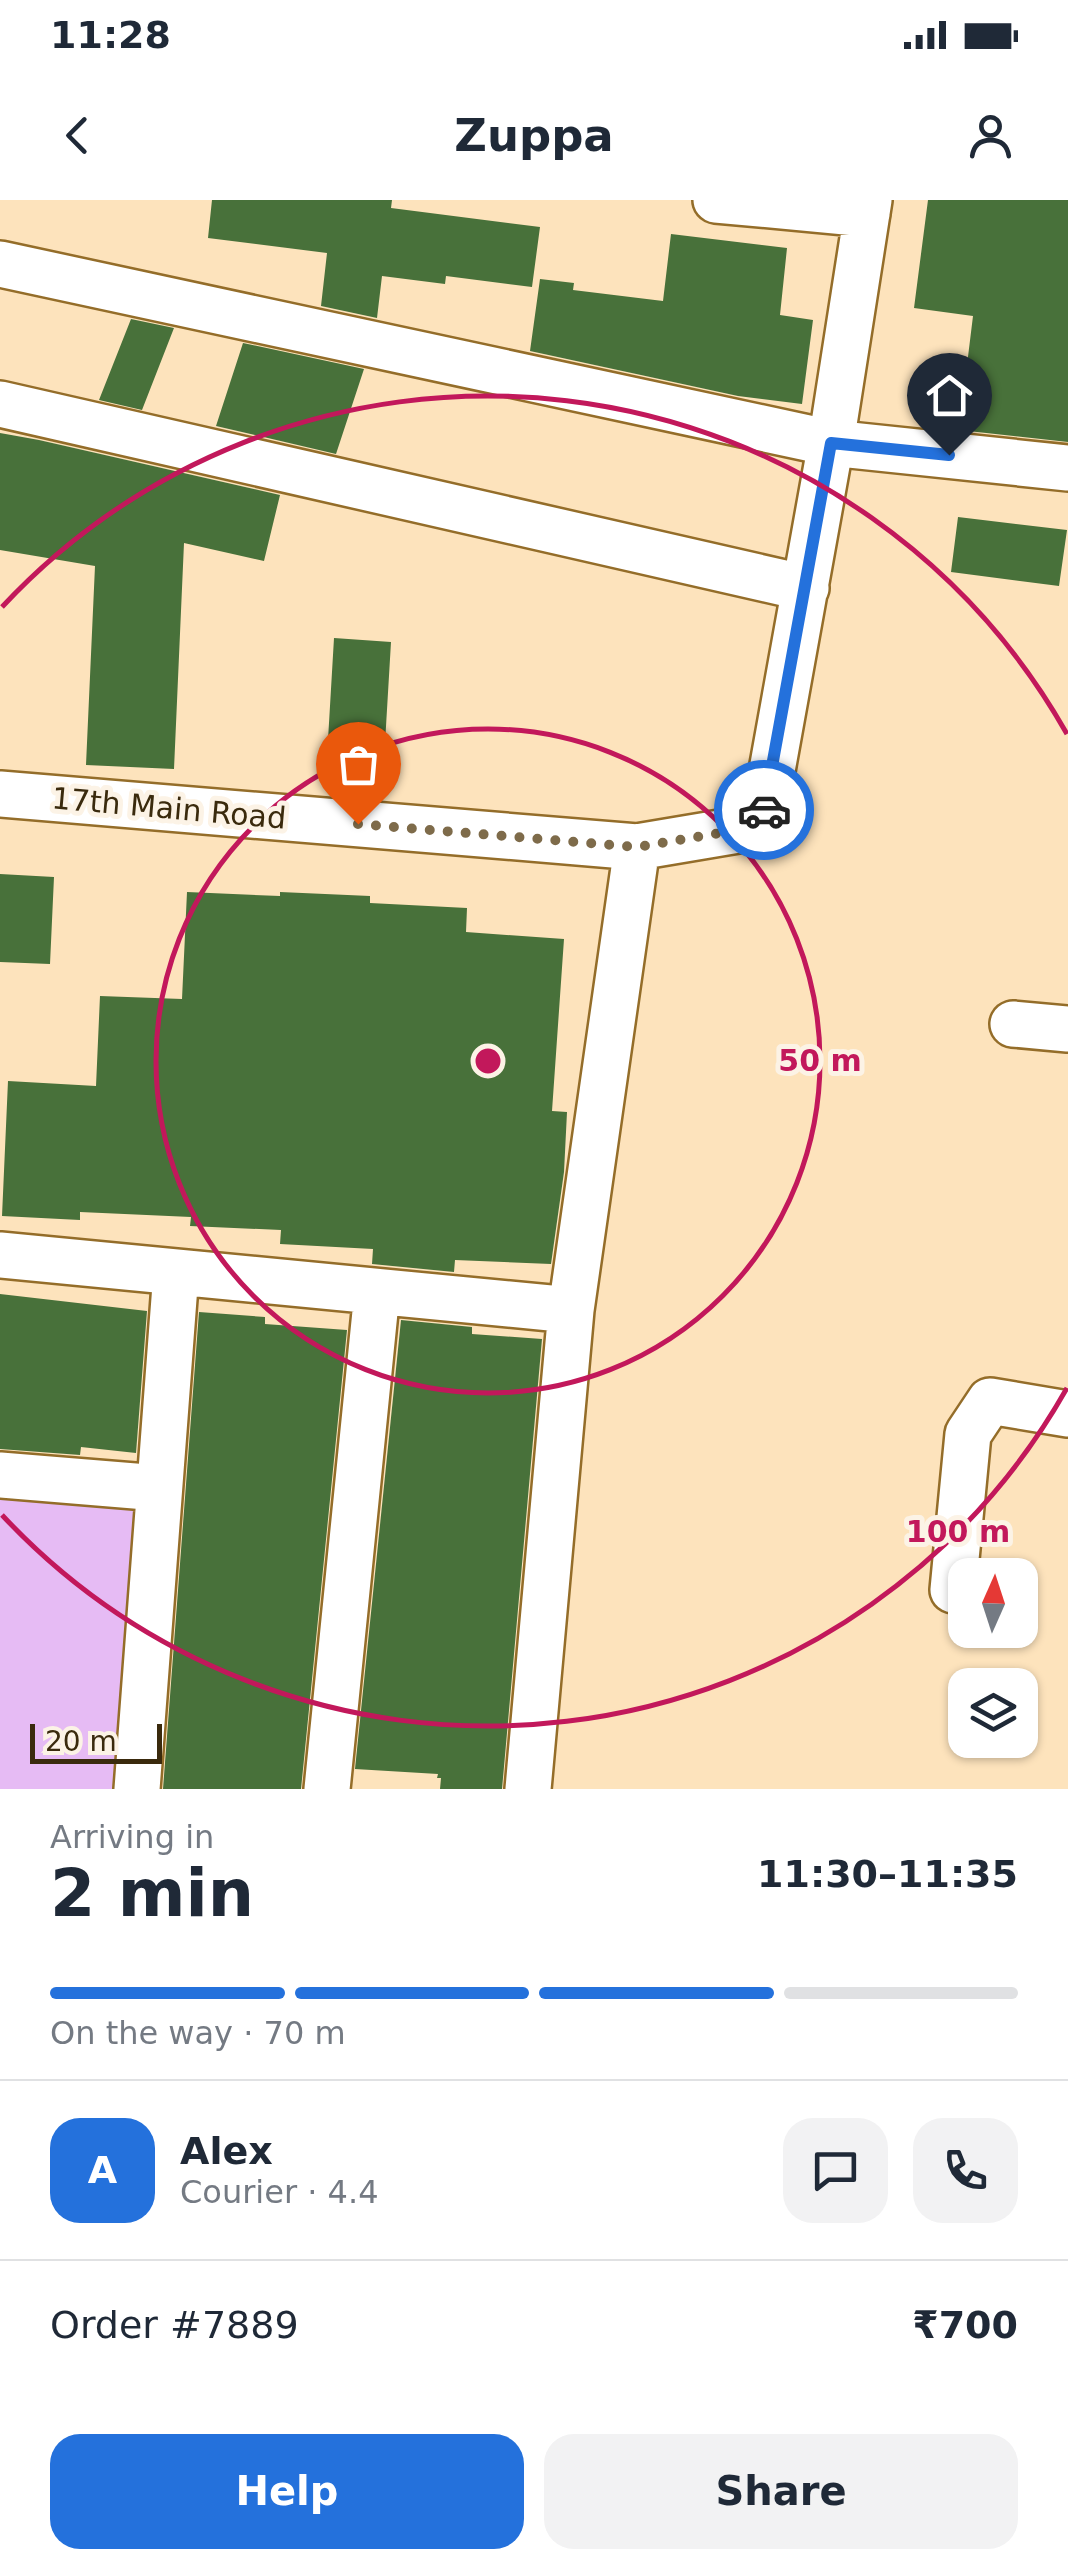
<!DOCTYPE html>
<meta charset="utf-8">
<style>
:root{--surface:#fff;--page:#f2f2f3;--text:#1f2937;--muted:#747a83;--line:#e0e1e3;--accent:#2471dc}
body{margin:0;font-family:"DejaVu Sans",sans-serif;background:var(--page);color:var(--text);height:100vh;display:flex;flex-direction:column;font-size:38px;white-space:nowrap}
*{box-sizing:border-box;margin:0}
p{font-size:32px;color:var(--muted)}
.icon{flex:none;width:55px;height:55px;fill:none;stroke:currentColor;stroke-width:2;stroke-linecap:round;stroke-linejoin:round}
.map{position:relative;height:1589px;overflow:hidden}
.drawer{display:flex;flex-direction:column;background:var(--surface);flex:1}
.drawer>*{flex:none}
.needle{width:65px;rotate:3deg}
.controls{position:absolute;left:948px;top:1358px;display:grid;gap:20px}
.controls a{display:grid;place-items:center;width:90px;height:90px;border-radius:20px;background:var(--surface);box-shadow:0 2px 8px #0004;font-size:50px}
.scale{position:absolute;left:30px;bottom:25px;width:132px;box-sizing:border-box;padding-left:10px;border:5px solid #3a2a0d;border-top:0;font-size:28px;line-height:35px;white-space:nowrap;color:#3a2a0d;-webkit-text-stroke:8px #fcf3e6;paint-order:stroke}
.pin{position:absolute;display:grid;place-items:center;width:85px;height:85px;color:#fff;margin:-102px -42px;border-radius:50% 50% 50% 0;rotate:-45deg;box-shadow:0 0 10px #0007}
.pin .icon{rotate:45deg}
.courier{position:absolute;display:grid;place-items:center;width:100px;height:100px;margin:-50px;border:8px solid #2471dc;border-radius:50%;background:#fff;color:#222;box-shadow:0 2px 12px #0007}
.headline em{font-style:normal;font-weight:600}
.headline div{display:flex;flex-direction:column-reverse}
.headline{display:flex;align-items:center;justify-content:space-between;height:170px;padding:0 50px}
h1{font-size:65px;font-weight:600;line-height:75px}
.bar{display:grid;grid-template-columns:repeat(4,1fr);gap:15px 10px;align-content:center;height:120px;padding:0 50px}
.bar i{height:12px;border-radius:8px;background:var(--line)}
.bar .active{background:var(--accent)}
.bar p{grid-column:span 4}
.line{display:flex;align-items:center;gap:25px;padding:0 50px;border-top:2px solid var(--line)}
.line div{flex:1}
.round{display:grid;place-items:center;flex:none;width:105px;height:105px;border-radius:30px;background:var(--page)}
.cta{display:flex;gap:20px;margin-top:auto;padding:20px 50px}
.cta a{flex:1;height:115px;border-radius:30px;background:var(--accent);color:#fff;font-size:40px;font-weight:600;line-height:115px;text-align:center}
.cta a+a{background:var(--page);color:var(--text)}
.status{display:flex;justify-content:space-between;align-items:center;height:70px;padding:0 50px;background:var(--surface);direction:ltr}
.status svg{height:28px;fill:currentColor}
header{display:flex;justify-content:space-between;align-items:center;height:130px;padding:0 50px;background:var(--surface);font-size:45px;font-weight:600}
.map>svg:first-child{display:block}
.green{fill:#e6bbf4}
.building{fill:#48713a}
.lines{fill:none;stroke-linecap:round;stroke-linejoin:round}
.minor-casing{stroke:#946d29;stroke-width:50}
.minor{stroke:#fff;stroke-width:45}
.done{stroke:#7e6b4a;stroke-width:10;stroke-dasharray:0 18}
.route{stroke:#2471dc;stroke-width:12}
.ring{fill:none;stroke:#c2185b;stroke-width:5}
.labels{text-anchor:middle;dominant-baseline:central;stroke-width:10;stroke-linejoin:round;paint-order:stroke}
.street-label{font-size:30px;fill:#3a2a0d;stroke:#fcf3e6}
.centre{fill:#c2185b;stroke:#fcf3e6;stroke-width:5}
.ring-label{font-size:30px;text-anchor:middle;font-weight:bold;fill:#c2185b;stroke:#fcf3e6;stroke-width:10;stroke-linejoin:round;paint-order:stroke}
</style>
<div class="status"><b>11:28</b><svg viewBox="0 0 49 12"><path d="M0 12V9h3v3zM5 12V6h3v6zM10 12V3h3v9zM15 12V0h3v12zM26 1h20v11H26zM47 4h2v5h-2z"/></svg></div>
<header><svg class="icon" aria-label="back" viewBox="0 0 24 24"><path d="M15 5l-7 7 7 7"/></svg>Zuppa<svg class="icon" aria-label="person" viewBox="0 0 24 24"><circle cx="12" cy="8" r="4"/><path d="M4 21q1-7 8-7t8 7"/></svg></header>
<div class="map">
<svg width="1068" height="1589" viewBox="0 0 1068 1589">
<rect width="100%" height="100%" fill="#fde3bc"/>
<path class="green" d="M 0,1275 L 159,1288 L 137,1589 L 0,1589 Z"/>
<path class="building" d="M 212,0 L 392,0 L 391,8 L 540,27 L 532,87 L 446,76 L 445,84 L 382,76 L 377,118 L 321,106 L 327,53 L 208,38 Z
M 928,0 L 1068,0 L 1068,242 L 959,230 L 973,116 L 914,108 Z
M 671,34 L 787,48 L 780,115 L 813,120 L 802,204 L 738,196 L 530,151 L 540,79 L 574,83 L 573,90 L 663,101 Z
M 131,119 L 174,128 L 142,210 L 99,200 Z
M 243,143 L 364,169 L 336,254 L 216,226 Z
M 0,233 L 39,240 L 280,295 L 264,361 L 184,343 L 174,569 L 86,565 L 95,366 L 0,350 Z
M 958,317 L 1067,330 L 1059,386 L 951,372 Z
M 334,438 L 391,442 L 383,577 L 326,574 Z
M 0,674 L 54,677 L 50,764 L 0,762 Z
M 187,692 L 280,696 L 280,692 L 370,696 L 370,703 L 467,708 L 466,732 L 564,739 L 552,911 L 567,912 L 564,972 L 551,1064 L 455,1060 L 454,1072 L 372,1064 L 373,1049 L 280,1044 L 281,1030 L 190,1026 L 191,1017 L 80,1012 L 80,1020 L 2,1016 L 8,881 L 96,886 L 100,796 L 182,799 Z
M 0,1094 L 147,1111 L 136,1253 L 81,1247 L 80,1255 L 0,1249 Z
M 199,1112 L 265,1117 L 265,1124 L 347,1130 L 301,1589 L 163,1589 Z
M 401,1120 L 472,1127 L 472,1134 L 542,1139 L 502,1589 L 440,1589 L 441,1578 L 437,1578 L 438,1574 L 355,1569 Z"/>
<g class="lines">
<defs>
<path id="minor" d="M 716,0 L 867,14
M 0,64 L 831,243 L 1068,268
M 0,204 L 806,388
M 0,594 L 637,647
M 1013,824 L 1068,829
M 0,1055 L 571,1110
M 0,1275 L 159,1288
M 953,1390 L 968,1234 L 990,1201 L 1068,1214
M 137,1589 L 176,1072
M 327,1589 L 377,1092
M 528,1589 L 571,1110 L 637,647 L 762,626 L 831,243 L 869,0"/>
</defs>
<use href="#minor" class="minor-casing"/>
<use href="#minor" class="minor"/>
</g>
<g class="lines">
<path class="done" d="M 358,624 L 637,647 L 762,626 L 764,610"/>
<path class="route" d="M 764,610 L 831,243 L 949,255"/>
</g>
<g class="ring">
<circle cx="488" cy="861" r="332"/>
<path d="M1067 1188A665 665 0 0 1 2 1315M2 407A665 665 0 0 1 1067 534"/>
</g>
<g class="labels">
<g class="street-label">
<text transform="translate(169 608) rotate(5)">17th Main Road</text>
</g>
</g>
<circle cx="488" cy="861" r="15" class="centre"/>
<g class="ring-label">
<text x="820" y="871">50 m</text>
<text x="958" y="1342">100 m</text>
</g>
</svg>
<div class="controls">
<a><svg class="needle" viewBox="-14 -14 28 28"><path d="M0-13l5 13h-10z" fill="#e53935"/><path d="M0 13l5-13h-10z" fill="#747a83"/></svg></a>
<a><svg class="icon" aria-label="layers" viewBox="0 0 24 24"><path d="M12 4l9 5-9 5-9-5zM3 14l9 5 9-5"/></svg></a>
</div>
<div class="scale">20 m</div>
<div class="pin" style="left:358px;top:624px;background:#ea580c"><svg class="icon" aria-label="bag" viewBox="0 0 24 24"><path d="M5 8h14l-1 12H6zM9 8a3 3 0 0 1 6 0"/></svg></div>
<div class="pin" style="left:949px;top:255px;background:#1f2937"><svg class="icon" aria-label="home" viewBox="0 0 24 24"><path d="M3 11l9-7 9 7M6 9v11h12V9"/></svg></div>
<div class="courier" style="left:764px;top:610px"><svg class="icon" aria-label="car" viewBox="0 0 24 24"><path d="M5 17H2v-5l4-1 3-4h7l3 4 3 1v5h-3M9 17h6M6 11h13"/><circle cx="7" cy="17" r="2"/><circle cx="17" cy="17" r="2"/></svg></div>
</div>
<section class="drawer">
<div class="headline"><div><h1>2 min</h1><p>Arriving in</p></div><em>11:30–11:35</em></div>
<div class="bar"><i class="active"></i><i class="active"></i><i class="active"></i><i></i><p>On the way · 70 m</p></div>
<div class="line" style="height:180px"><b class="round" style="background:var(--accent);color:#fff">A</b><div><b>Alex</b><p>Courier · 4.4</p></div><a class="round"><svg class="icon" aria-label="chat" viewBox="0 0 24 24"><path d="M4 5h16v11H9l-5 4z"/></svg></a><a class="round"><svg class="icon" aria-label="phone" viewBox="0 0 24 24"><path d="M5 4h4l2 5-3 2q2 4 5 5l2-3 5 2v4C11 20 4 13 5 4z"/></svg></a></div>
<div class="line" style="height:130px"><div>Order #7889</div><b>₹700</b></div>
<div class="cta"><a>Help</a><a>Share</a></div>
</section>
